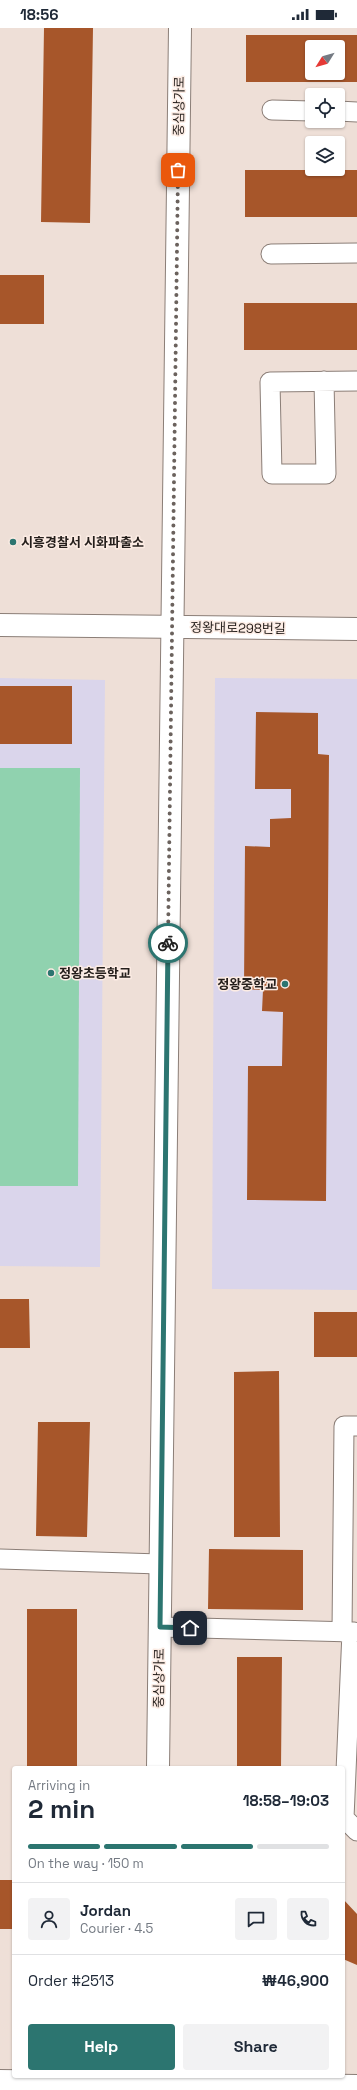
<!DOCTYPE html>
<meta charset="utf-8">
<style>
:root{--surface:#fff;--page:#f2f2f3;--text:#1f2937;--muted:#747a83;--line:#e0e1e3;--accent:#2c7570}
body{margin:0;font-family:"Space Grotesk","Noto Sans KR",sans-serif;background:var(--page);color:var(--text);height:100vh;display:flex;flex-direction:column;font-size:15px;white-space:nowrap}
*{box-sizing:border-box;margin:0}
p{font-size:13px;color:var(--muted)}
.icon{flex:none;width:22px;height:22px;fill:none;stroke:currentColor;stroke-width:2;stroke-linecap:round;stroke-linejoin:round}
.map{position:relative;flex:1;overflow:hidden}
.panel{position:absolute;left:12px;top:1738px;width:333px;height:312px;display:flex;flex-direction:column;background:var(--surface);border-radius:4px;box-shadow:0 1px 3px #0004}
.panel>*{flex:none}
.needle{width:26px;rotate:233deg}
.controls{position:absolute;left:305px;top:12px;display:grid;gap:8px}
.controls a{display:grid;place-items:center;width:40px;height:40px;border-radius:4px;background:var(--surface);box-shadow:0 1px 3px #0004;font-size:20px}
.pin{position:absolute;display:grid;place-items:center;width:34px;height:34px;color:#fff;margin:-17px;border-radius:8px;box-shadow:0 2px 6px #0006}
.courier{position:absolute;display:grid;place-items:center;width:40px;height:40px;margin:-20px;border:3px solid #2c7570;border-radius:50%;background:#fff;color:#222;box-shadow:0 1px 5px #0007}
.headline em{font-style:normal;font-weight:700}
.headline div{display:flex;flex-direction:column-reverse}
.headline{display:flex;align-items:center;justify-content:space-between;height:68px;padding:0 16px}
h1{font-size:26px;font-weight:700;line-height:30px}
.bar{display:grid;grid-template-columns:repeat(4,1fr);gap:6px 4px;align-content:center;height:48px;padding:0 16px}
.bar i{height:5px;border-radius:3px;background:var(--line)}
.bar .on{background:var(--accent)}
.bar p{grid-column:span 4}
.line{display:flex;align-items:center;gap:10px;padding:0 16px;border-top:1px solid var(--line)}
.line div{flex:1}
.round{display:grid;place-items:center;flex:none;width:42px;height:42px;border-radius:4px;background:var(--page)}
.primary-button{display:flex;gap:8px;margin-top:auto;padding:8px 16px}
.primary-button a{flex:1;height:46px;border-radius:4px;background:var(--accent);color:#fff;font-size:16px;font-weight:700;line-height:46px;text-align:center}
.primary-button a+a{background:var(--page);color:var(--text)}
.status{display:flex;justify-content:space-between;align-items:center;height:28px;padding:0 20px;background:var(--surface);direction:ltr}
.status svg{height:11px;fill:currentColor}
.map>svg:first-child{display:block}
.education{fill:#dad5eb}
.green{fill:#90d2af}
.building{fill:#a7562a;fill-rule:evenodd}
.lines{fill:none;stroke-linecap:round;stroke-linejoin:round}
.lane-casing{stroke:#8b7e77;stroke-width:21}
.secondary-casing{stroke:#8b7e77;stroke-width:24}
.lane{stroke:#fff;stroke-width:19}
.secondary{stroke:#fff;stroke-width:22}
.done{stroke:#6b625d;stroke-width:4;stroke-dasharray:0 7.2}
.route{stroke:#2c7570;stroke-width:5}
.poi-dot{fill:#2c7570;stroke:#fcece4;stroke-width:1.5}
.labels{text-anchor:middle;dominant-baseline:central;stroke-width:3;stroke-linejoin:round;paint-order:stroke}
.street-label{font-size:13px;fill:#241e1b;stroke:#fcece4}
.poi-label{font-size:13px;font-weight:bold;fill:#241e1b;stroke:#fcece4;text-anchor:start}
</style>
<div class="status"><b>18:56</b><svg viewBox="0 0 49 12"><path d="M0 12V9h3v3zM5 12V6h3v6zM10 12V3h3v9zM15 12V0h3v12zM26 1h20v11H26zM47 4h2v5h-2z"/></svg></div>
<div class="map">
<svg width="357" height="2062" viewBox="0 0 357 2062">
<rect width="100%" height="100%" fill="#eedfd7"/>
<path class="education" d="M 0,650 L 105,652 L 100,1239 L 0,1238 Z
M 215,650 L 357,651 L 357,1262 L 212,1261 Z"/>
<path class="green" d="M 0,740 L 80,740 L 78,1158 L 0,1158 Z"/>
<path class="building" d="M 44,0 L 93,0 L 90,195 L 41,194 Z
M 246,7 L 357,7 L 357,54 L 246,54 ZM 312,19 L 338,19 L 338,45 L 312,45 Z
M 245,142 L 357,142 L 357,189 L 245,189 Z
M 0,247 L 44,247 L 44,296 L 0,296 Z
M 244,275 L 357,275 L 357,322 L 244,322 Z
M 0,658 L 72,658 L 72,716 L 0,716 Z
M 256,684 L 318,685 L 318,726 L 329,727 L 326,1173 L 247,1172 L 248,1038 L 282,1038 L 283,984 L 262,983 L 263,962 L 244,961 L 245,818 L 270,819 L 270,791 L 291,790 L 291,761 L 255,761 Z
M 0,1271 L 29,1271 L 30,1320 L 0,1320 Z
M 314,1284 L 357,1284 L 357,1329 L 314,1329 Z
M 279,1343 L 280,1509 L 234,1509 L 234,1344 Z
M 38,1394 L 90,1394 L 87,1509 L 36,1508 Z
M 209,1521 L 303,1522 L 303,1582 L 208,1581 Z
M 27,1581 L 77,1581 L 77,1740 L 27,1740 Z
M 237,1629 L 282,1629 L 281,1740 L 237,1740 Z
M 0,1852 L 14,1852 L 14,1901 L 0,1901 Z
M 343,1871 L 357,1886 L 357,1937 L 343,1931 Z"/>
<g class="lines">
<defs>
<path id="lane" d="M 272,82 L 312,83
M 338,83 L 357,84
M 271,226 L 357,225
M 324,353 L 326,446 L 272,446 L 270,354 L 357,353
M 0,1531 L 160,1536
M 159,1599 L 354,1604
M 342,1604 L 344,1398 L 357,1398
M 352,1604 L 344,1790 L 357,1803"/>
<path id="secondary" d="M 0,597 L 357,601
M 158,1740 L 180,0
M 0,2053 L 357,2058"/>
</defs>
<use href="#lane" class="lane-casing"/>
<use href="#secondary" class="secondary-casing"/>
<use href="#lane" class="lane"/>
<use href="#secondary" class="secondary"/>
</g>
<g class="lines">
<path class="done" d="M 168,915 L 178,142"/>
<path class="route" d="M 168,915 L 160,1599 L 190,1600"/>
</g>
<g class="poi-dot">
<circle cx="13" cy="514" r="4"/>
<circle cx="51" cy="945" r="4"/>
<circle cx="285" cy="956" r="4"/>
</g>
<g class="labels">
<g class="street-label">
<text transform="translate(179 78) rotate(-89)">중심상가로</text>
<text transform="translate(238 600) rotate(1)">정왕대로298번길</text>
<text transform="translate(159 1650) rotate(-89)">중심상가로</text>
</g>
<g class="poi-label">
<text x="21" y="514">시흥경찰서 시화파출소</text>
<text x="59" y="945">정왕초등학교</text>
<text x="277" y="956" text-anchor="end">정왕중학교</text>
</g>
</g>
</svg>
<div class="controls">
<a><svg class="needle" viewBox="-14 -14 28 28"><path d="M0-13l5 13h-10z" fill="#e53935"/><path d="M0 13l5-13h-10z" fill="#747a83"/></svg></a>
<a><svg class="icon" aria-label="locate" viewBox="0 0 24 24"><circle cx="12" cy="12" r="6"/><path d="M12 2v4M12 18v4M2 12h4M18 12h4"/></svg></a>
<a><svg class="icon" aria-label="layers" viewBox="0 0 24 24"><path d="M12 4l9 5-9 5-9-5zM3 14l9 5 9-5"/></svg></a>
</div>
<div class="pin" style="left:178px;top:142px;background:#ea580c"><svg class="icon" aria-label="bag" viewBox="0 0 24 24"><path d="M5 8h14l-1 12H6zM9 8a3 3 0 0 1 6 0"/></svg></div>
<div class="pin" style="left:190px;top:1600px;background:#1f2937"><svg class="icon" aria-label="home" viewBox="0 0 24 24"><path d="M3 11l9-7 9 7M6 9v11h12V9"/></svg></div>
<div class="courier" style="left:168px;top:915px"><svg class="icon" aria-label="bike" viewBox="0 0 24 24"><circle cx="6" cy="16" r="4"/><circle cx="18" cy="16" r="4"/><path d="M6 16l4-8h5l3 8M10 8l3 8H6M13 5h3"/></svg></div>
<section class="panel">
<div class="headline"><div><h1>2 min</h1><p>Arriving in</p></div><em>18:58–19:03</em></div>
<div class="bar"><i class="on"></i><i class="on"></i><i class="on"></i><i></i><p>On the way · 150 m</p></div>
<div class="line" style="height:72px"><a class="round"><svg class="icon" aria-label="person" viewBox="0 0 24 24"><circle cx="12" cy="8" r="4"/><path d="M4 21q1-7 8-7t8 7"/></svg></a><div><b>Jordan</b><p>Courier · 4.5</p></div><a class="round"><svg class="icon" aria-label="chat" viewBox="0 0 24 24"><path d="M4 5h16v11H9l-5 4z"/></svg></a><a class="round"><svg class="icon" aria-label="phone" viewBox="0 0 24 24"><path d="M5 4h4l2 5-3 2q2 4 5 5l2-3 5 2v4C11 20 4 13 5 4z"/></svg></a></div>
<div class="line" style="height:52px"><div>Order #2513</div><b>₩46,900</b></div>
<div class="primary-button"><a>Help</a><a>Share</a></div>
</section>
</div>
